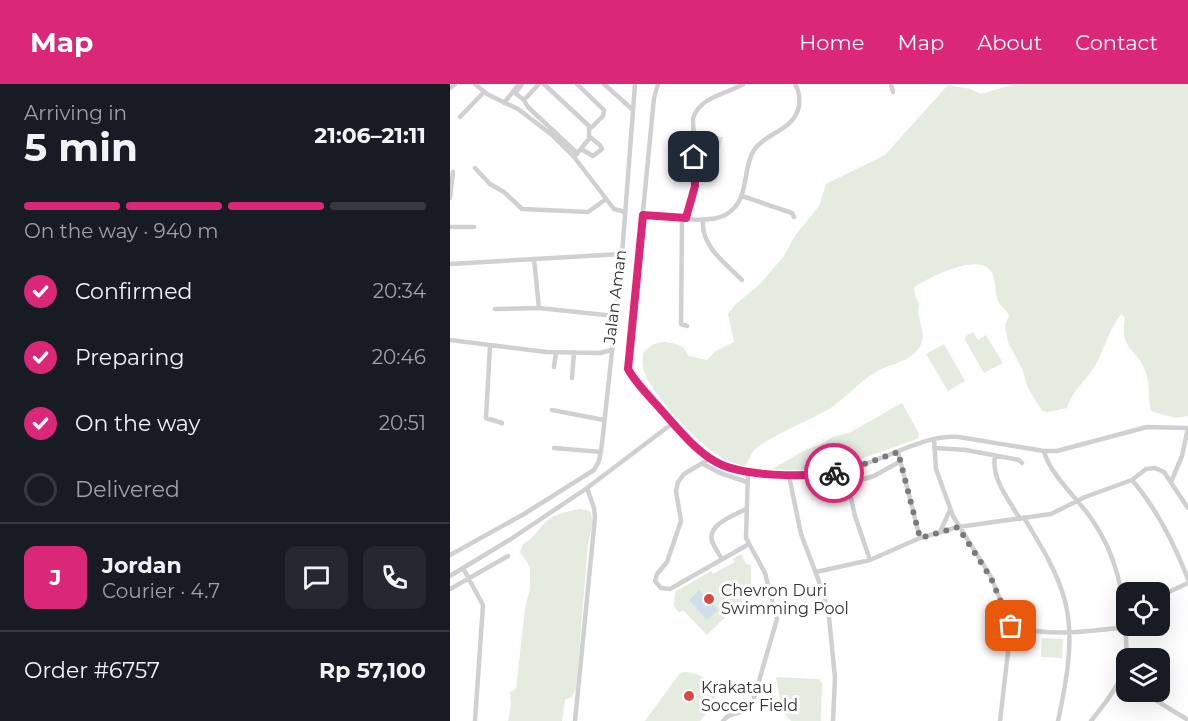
<!DOCTYPE html>
<meta charset="utf-8">
<style>
:root{--surface:#171b24;--page:#242831;--text:#f1f3f6;--muted:#9ea1a6;--line:#363941;--accent:#db2777}
body{margin:0;font-family:Montserrat,sans-serif;background:var(--page);color:var(--text);height:100vh;display:flex;flex-direction:column;font-size:22px;white-space:nowrap}
*{box-sizing:border-box;margin:0}
p{font-size:20px;color:var(--muted)}
.icon{flex:none;width:33px;height:33px;fill:none;stroke:currentColor;stroke-width:2;stroke-linecap:round;stroke-linejoin:round}
.map{position:relative;flex:1;overflow:hidden}
.details{display:flex;flex-direction:column;background:var(--surface);width:450px}
.details>*{flex:none}
.buttons{position:absolute;left:666px;top:498px;display:grid;gap:12px}
.buttons a{display:grid;place-items:center;width:54px;height:54px;border-radius:12px;background:var(--surface);box-shadow:0 6px 24px #0002;font-size:30px}
.pin{position:absolute;display:grid;place-items:center;width:51px;height:51px;color:#fff;margin:-26px;border-radius:12px;box-shadow:0 3px 9px #0006}
.courier{position:absolute;display:grid;place-items:center;width:60px;height:60px;margin:-30px;border:4px solid #db2777;border-radius:50%;background:#fff;color:#222;box-shadow:0 2px 8px #0007}
.headline em{font-style:normal;font-weight:700}
.headline div{display:flex;flex-direction:column-reverse}
.headline{display:flex;align-items:center;justify-content:space-between;height:102px;padding:0 24px}
h1{font-size:39px;font-weight:700;line-height:45px}
.bar{display:grid;grid-template-columns:repeat(4,1fr);gap:9px 6px;align-content:center;height:72px;padding:0 24px}
.bar i{height:8px;border-radius:4px;background:var(--line)}
.bar .current{background:var(--accent)}
.bar p{grid-column:span 4}
.line{display:flex;align-items:center;gap:15px;padding:0 24px;border-top:2px solid var(--line)}
.line div{flex:1}
.round{display:grid;place-items:center;flex:none;width:63px;height:63px;border-radius:12px;background:var(--page)}
ol{padding:0 24px;list-style:none}
li{display:flex;align-items:center;gap:18px;height:66px}
li p{margin-inline-start:auto}
li .icon{padding:6px;border-radius:50%;background:var(--accent);color:#fff;stroke-width:4}
li:last-child{color:var(--muted)}
li i{width:33px;height:33px;border:3px solid var(--line);border-radius:50%}
header{display:flex;align-items:center;gap:36px;box-sizing:border-box;height:84px;padding:0 30px;background:var(--accent);color:#fff}
header strong{font-size:28px}
nav{display:flex;gap:33px;margin-inline-start:auto;font-size:21px}
main{display:flex;flex:1;min-height:0}
.map>svg:first-child{display:block}
.green{fill:#e4ebdf}
.water{fill:#d0deec}
.lines{fill:none;stroke-linecap:round;stroke-linejoin:round}
.minor{stroke:#d0d0d0;stroke-width:4.5}
.done{stroke:#7a7a7a;stroke-width:6;stroke-dasharray:0 10.8}
.route{stroke:#db2777;stroke-width:8}
.poi-dot{fill:#dd4641;stroke:#fff;stroke-width:2}
.labels{text-anchor:middle;dominant-baseline:central;stroke-width:6;stroke-linejoin:round;paint-order:stroke}
.street-label{font-size:16px;fill:#333;stroke:#fff}
.poi-label{font-size:16px;fill:#333;stroke:#fff;text-anchor:start}
</style>
<header>
<strong>Map</strong>
<nav><a>Home</a><a>Map</a><a>About</a><a>Contact</a></nav>
</header>
<main>
<section class="details">
<div class="headline"><div><h1>5 min</h1><p>Arriving in</p></div><em>21:06–21:11</em></div>
<div class="bar"><i class="current"></i><i class="current"></i><i class="current"></i><i></i><p>On the way · 940 m</p></div>
<ol>
<li><svg class="icon" aria-label="check" viewBox="0 0 24 24"><path d="M5 12l5 5 9-10"/></svg>Confirmed<p>20:34</p></li>
<li><svg class="icon" aria-label="check" viewBox="0 0 24 24"><path d="M5 12l5 5 9-10"/></svg>Preparing<p>20:46</p></li>
<li><svg class="icon" aria-label="check" viewBox="0 0 24 24"><path d="M5 12l5 5 9-10"/></svg>On the way<p>20:51</p></li>
<li><i></i>Delivered</li>
</ol>
<div class="line" style="height:108px"><b class="round" style="background:var(--accent);color:#fff">J</b><div><b>Jordan</b><p>Courier · 4.7</p></div><a class="round"><svg class="icon" aria-label="chat" viewBox="0 0 24 24"><path d="M4 5h16v11H9l-5 4z"/></svg></a><a class="round"><svg class="icon" aria-label="phone" viewBox="0 0 24 24"><path d="M5 4h4l2 5-3 2q2 4 5 5l2-3 5 2v4C11 20 4 13 5 4z"/></svg></a></div>
<div class="line" style="height:78px"><div>Order #6757</div><b>Rp 57,100</b></div>
</section>
<div class="map">
<svg width="738" height="637" viewBox="0 0 738 637">
<rect width="100%" height="100%" fill="#fff"/>
<path class="green" d="M 565,0 L 738,0 L 738,332 L 725,334 L 701,327 C 698,315 700,301 696,289 C 687,262 669,268 675,234 L 671,230 C 657,247 654,270 641,288 C 631,301 622,308 617,324 L 598,328 L 592,327 L 577,302 L 573,287 L 558,258 L 555,241 L 559,232 C 557,225 551,223 548,217 C 544,207 547,192 539,185 C 524,170 478,194 464,203 L 465,212 L 469,220 C 465,236 479,248 469,264 C 460,278 439,280 426,288 C 408,298 396,314 379,325 C 356,338 332,347 310,361 L 304,366 L 295,382 C 285,380 277,377 269,372 C 247,358 198,308 193,283 C 192,279 193,273 193,269 C 206,255 216,256 233,263 L 239,272 L 257,276 L 266,267 L 284,258 L 278,230 L 286,220 L 310,200 L 334,172 L 345,152 L 369,122 L 376,100 L 435,71 L 498,1 L 520,5 L 531,10 Z
M 253,50 L 273,53 L 266,77 L 255,74 L 251,67 Z
M 523,248 L 528,256 L 536,251 L 553,279 L 534,289 L 515,256 L 516,252 Z
M 494,260 L 515,297 L 498,307 L 476,270 Z
M 452,319 L 468,348 L 469,354 L 391,382 C 384,383 378,382 372,383 C 355,387 340,387 322,385 L 357,365 L 367,362 L 383,353 L 401,348 Z
M 131,425 L 140,427 L 143,437 L 138,460 L 126,604 L 122,613 L 115,616 L 112,637 L 58,637 L 61,620 L 60,608 L 66,605 L 75,524 L 80,505 L 80,483 L 70,468 L 73,460 C 86,453 88,444 98,436 C 106,429 120,427 131,425 Z
M 291,470 L 296,480 L 301,481 L 301,508 L 257,551 L 233,526 L 229,529 L 224,522 L 225,508 L 261,487 L 263,490 L 285,478 L 283,475 Z
M 592,554 L 613,555 L 612,574 L 591,573 Z
M 234,588 C 247,588 273,599 264,617 C 261,624 255,631 250,637 L 195,637 L 230,589 Z
M 326,593 L 369,595 L 372,599 L 371,637 C 362,637 350,637 342,637 C 331,633 328,603 326,593 Z"/>
<path class="water" d="M 249,506 L 268,526 L 257,536 L 239,516 Z"/>
<g class="lines">
<path class="minor" d="M 25,0 L 37,10 L 68,25 L 102,51 L 124,73 L 164,125 L 175,128
M 72,0 L 65,9 L 74,16
M 89,0 L 74,16 L 78,23 L 127,69
M 94,0 L 139,42 L 139,55 L 124,73
M 127,0 L 154,26 L 153,32 L 139,46
M 154,0 L 183,26
M 208,0 L 204,14 L 178,282 C 181,297 214,329 225,342 C 238,355 250,369 266,378 C 280,386 295,387 310,388 C 357,394 382,392 426,376 C 453,366 480,351 509,353 L 594,367 L 607,367 L 697,343 L 738,344 L 732,372 L 721,398
M 441,0 L 443,8
M 0,4 L 5,0
M 54,19 L 69,0
M 10,33 L 34,8
M 131,65 L 143,72 L 152,65 L 150,61 L 140,53
M 25,84 L 40,100 L 54,108 L 72,125 L 138,128 L 156,115
M 292,112 L 342,129 L 344,133
M 0,114 L 3,88
M 193,131 C 214,132 257,141 275,131 C 301,117 291,87 304,66 C 316,48 344,47 349,22 C 350,15 349,7 345,0
M 253,137 C 251,162 275,179 292,196
M 0,143 L 24,143
M 84,175 L 89,224
M 0,180 L 171,170
M 45,225 L 89,224 L 165,232
M 237,242 L 231,240 L 232,139 L 245,102 L 243,34 C 251,12 275,11 293,0
M 0,256 L 96,268 L 150,269 L 161,266
M 40,262 L 36,334 L 52,339
M 104,283 L 106,268
M 122,294 L 124,268
M 102,326 L 154,336
M 484,355 L 486,385 L 503,432 L 541,493 L 561,542 L 550,637
M 104,364 L 151,368
M 484,364 L 516,366 L 569,376 L 572,379
M 594,367 C 599,389 627,414 641,434 C 666,470 674,507 676,551 C 676,563 678,575 673,587 C 667,605 653,622 641,637
M 448,368 L 470,454
M 545,372 C 541,395 559,416 570,435
M 261,374 L 234,390 L 228,398 L 226,407 L 231,437 L 217,478 L 207,490 L 205,497 L 211,504 L 220,505 L 299,460
M 253,380 L 270,389 L 297,398
M 395,387 L 405,432 L 420,476
M 339,392 L 351,450 L 373,508 L 379,533 L 385,594 L 383,637
M 682,396 C 707,425 724,459 738,495
M 371,402 L 397,400 L 424,392 L 449,378
M 574,434 C 590,460 607,487 615,517 C 625,554 616,600 608,637
M 490,448 L 500,426
M 0,471 L 74,430 L 144,386 L 149,377 L 152,360 L 171,184 L 185,0
M 272,475 C 269,470 264,463 262,457 C 257,440 285,431 296,425
M 13,484 L 33,521 L 25,637
M 366,488 L 420,476 L 470,454 L 508,443 L 601,430 L 635,413 L 682,396 L 696,385 L 705,384 L 714,388 L 738,424
M 0,492 L 61,455 L 137,404 L 223,339
M 0,505 L 58,472
M 710,512 L 738,499
M 561,542 C 600,553 636,548 675,543
M 692,608 L 738,636
M 125,637 L 145,433 L 144,424 L 137,404
M 273,637 C 281,626 294,632 302,621 L 327,535 L 315,489 L 296,454 L 298,387"/>
</g>
<g class="lines">
<path class="done" d="M 384,389 L 395,387 L 448,368 L 470,454 L 508,443 L 541,494 L 561,542"/>
<path class="route" d="M 244,73 L 245,102 L 236,134 L 193,131 L 178,285 C 187,301 201,314 213,328 C 229,346 245,366 266,378 C 293,393 353,393 384,389"/>
</g>
<g class="poi-dot">
<circle cx="259" cy="515" r="6"/>
<circle cx="239" cy="612" r="6"/>
</g>
<g class="labels">
<g class="street-label">
<text transform="translate(165 213) rotate(-83)">Jalan Aman</text>
</g>
<g class="poi-label">
<text x="271" y="506">Chevron Duri<tspan x="271" dy="18">Swimming Pool</tspan></text>
<text x="251" y="603">Krakatau<tspan x="251" dy="18">Soccer Field</tspan></text>
</g>
</g>
</svg>
<div class="buttons">
<a><svg class="icon" aria-label="locate" viewBox="0 0 24 24"><circle cx="12" cy="12" r="6"/><path d="M12 2v4M12 18v4M2 12h4M18 12h4"/></svg></a>
<a><svg class="icon" aria-label="layers" viewBox="0 0 24 24"><path d="M12 4l9 5-9 5-9-5zM3 14l9 5 9-5"/></svg></a>
</div>
<div class="pin" style="left:561px;top:542px;background:#ea580c"><svg class="icon" aria-label="bag" viewBox="0 0 24 24"><path d="M5 8h14l-1 12H6zM9 8a3 3 0 0 1 6 0"/></svg></div>
<div class="pin" style="left:244px;top:73px;background:#1f2937"><svg class="icon" aria-label="home" viewBox="0 0 24 24"><path d="M3 11l9-7 9 7M6 9v11h12V9"/></svg></div>
<div class="courier" style="left:384px;top:389px"><svg class="icon" aria-label="bike" viewBox="0 0 24 24"><circle cx="6" cy="16" r="4"/><circle cx="18" cy="16" r="4"/><path d="M6 16l4-8h5l3 8M10 8l3 8H6M13 5h3"/></svg></div>
</div>
</main>
